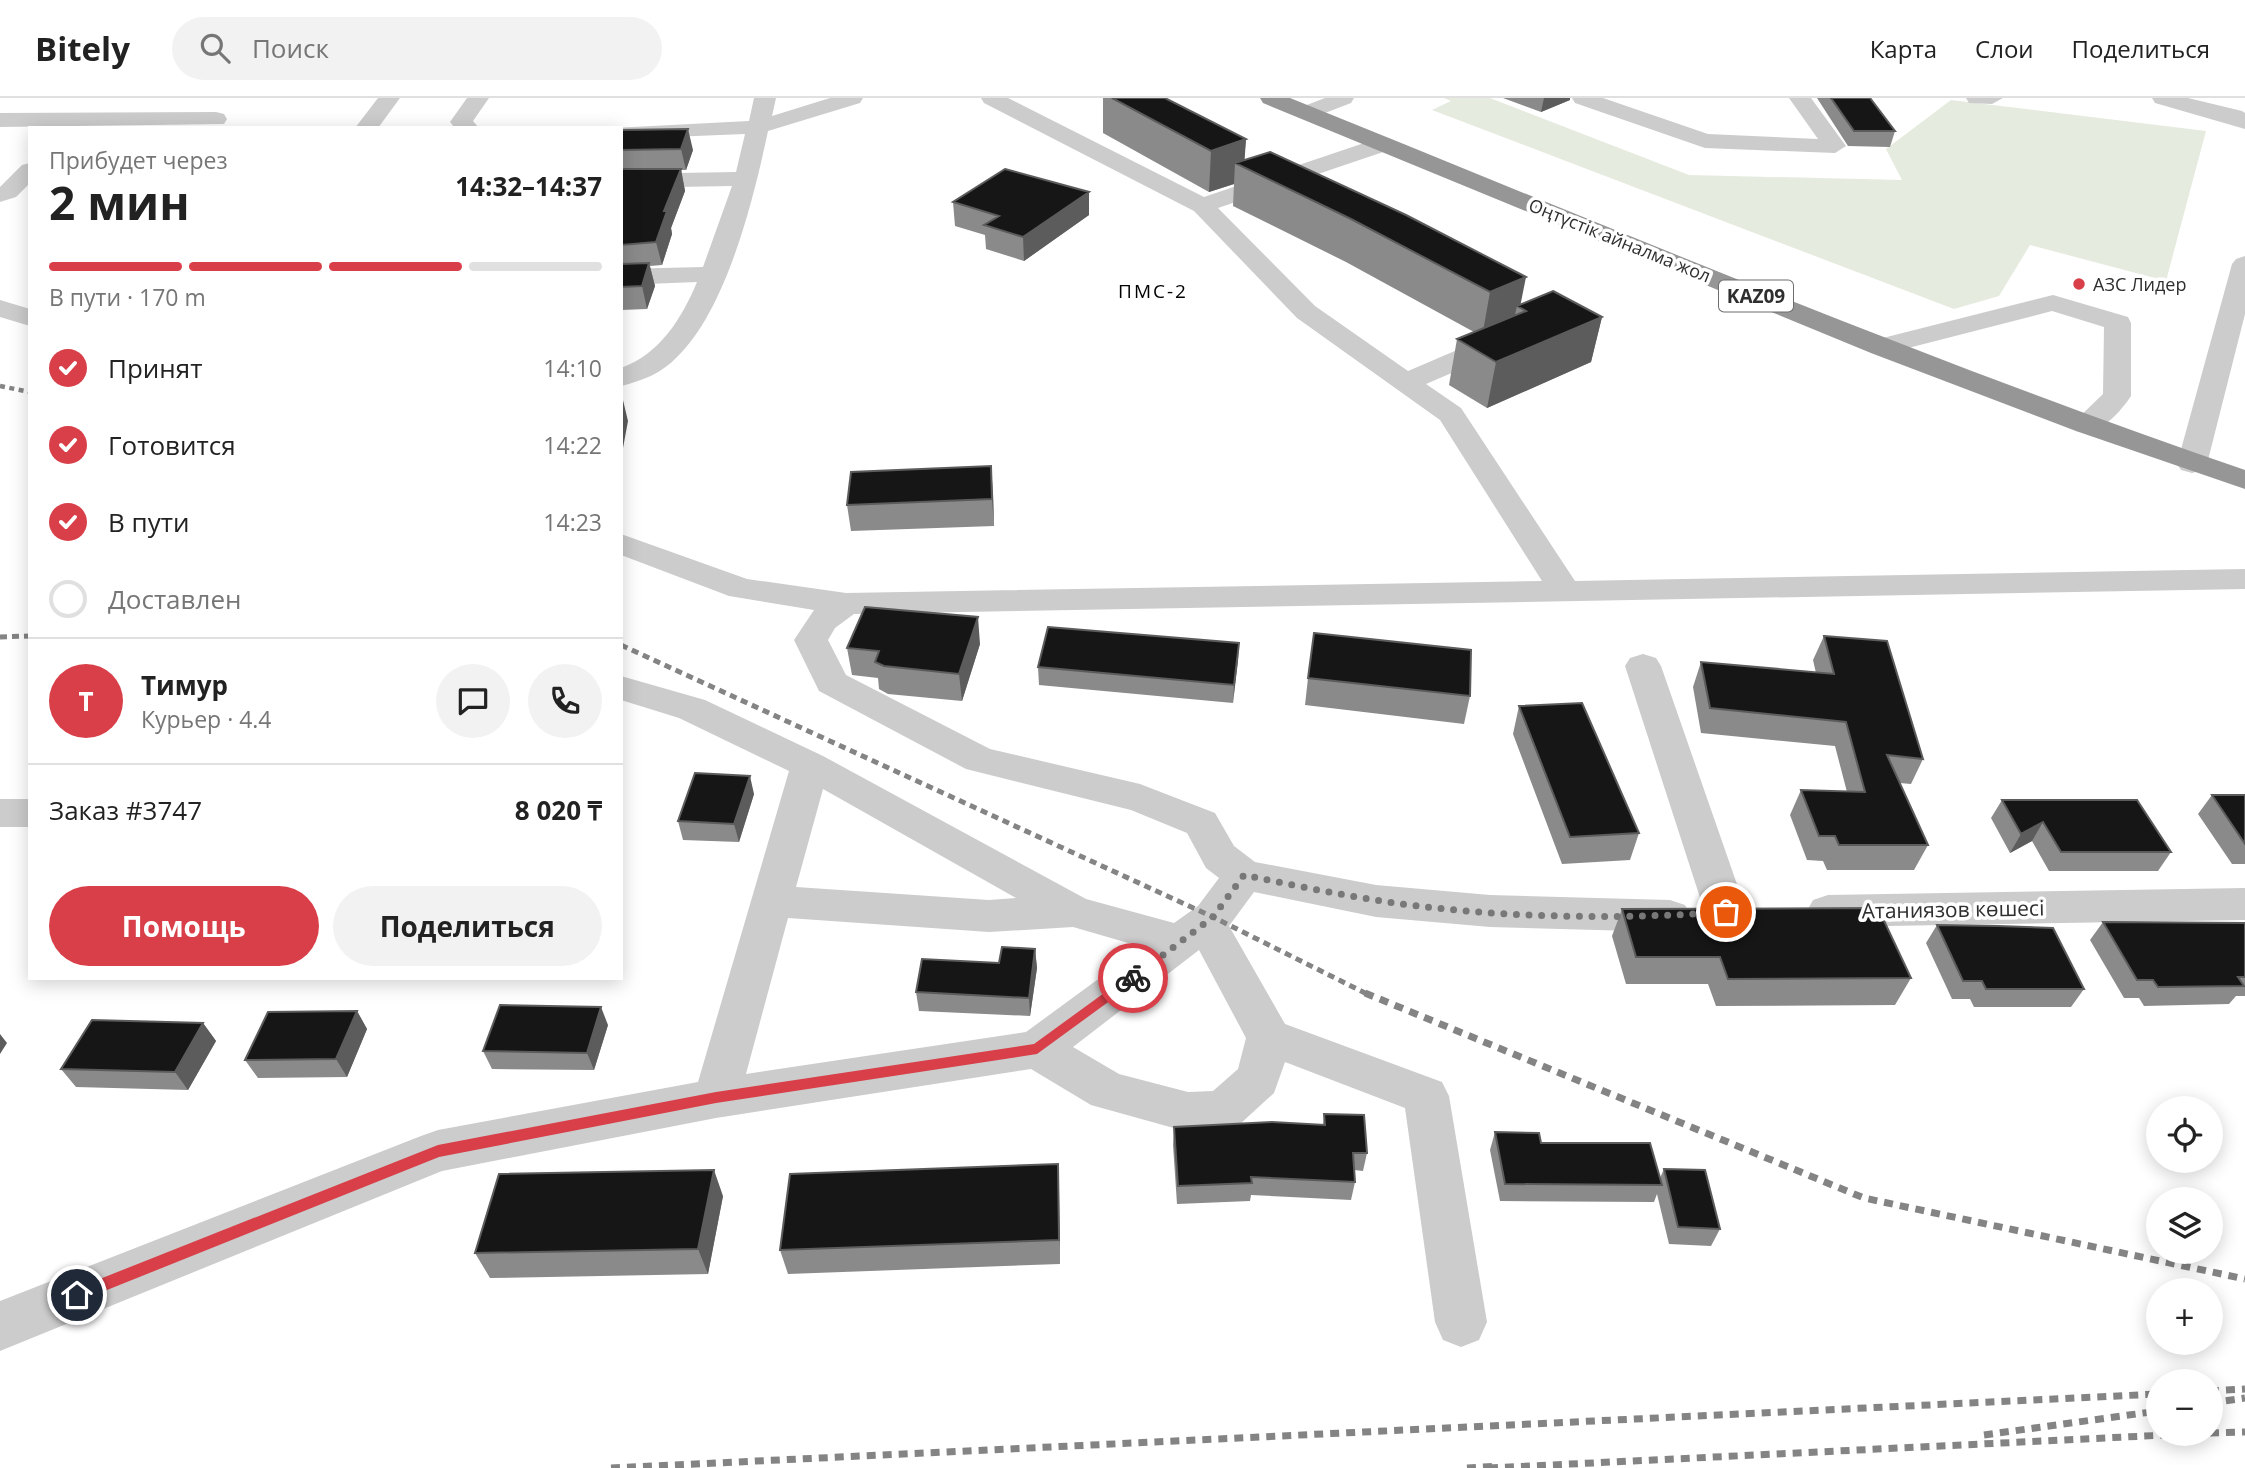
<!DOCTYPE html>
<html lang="ru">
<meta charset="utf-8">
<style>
:root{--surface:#fff;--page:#f2f2f2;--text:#222;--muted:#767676;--line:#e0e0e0;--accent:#d83f48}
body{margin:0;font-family:"Open Sans",sans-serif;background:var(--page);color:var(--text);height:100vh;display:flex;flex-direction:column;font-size:26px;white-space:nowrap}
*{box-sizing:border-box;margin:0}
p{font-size:23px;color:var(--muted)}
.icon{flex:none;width:38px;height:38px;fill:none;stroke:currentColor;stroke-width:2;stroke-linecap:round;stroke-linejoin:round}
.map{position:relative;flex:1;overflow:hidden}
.details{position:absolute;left:28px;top:28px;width:595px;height:854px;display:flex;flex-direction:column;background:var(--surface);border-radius:0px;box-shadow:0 4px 18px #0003}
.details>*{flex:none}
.fabs{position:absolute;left:2146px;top:998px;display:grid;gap:14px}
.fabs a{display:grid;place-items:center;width:77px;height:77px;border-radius:50%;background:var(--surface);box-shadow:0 4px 18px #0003;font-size:35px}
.pin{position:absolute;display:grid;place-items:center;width:60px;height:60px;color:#fff;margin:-30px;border:4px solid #fff;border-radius:50%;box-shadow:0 2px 7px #0007}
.courier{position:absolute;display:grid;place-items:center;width:70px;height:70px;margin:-35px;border:5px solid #d83f48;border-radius:50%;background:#fff;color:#222;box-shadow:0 2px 9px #0007}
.headline em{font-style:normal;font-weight:700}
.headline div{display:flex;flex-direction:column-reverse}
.headline{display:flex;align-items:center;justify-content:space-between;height:119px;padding:0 21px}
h1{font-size:46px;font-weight:700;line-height:52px}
.bar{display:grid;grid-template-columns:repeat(4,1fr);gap:10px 7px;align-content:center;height:84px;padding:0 21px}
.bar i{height:9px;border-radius:5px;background:var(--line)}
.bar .on{background:var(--accent)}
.bar p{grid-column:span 4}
.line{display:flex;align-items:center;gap:18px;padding:0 21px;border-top:2px solid var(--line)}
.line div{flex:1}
.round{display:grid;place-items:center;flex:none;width:74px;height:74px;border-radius:37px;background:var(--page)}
ol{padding:0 21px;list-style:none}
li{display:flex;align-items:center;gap:21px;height:77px}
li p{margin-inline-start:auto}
li .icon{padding:7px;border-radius:50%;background:var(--accent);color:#fff;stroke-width:4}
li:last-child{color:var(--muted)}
li i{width:38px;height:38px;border:4px solid var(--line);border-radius:50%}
.button{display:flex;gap:14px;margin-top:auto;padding:14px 21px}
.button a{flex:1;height:80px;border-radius:42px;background:var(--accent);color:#fff;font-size:28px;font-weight:700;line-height:80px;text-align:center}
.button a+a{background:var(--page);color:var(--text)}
header{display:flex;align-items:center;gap:42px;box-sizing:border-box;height:98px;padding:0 35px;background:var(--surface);border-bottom:2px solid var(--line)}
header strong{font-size:33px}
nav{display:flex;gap:38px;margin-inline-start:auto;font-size:24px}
.search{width:490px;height:63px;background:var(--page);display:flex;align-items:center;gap:18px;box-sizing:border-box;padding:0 24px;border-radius:38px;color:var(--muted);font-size:26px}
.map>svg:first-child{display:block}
.green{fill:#e5ebde}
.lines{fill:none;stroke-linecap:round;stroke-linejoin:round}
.minor{fill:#ccc;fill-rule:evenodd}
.highway{fill:#969696;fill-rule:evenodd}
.rail-far2{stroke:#848484;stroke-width:4.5;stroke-dasharray:5 4.5;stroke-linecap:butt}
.rail-far1{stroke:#848484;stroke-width:5;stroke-dasharray:7 5;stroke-linecap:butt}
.rail{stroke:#848484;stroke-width:7;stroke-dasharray:9 7;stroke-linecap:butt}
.wall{fill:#8a8a8a}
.shaded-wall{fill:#5c5c5c}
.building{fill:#161616;stroke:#5c5c5c;stroke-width:2}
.route{fill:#d83f48}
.done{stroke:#787878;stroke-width:7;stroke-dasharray:0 12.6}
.poi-dot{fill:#d83f48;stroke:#fff;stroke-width:2.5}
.labels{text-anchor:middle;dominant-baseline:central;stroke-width:7;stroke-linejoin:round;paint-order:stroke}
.far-street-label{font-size:18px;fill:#2f2f2f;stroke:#fff}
.far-poi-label{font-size:18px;fill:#2f2f2f;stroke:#fff;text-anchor:start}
.far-neighbourhood-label{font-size:19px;letter-spacing:2px;fill:#000;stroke:#fff}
.shield{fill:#fff;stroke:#6d6d6d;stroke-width:2}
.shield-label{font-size:19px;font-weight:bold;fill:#2f2f2f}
.street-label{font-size:21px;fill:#2f2f2f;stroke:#fff}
</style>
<header>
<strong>Bitely</strong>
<div class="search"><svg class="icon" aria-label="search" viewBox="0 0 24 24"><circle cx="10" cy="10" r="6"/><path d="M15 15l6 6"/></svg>Поиск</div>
<nav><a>Карта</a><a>Слои</a><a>Поделиться</a></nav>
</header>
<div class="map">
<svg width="2245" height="1370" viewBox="0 0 2245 1370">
<rect width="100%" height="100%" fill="#fff"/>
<path class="green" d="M 1444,0 L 1490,0 L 1689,77 L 1902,82 L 1886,51 L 1951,2 L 2206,33 L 2166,183 L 2030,147 L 1999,198 L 1954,211 L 1432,12 L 1451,3 Z"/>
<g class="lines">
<path class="minor" d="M 378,0 L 400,0 L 378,30 L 355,30 Z
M 467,0 L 489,0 L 473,23 L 479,30 L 455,30 L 450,24 Z
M 754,0 L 776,0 L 772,18 L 830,0 L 863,0 L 860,5 L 768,33 C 754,99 727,211 677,259 C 662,275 642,283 621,288 L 621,270 C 660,256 682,220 697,184 L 621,187 L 621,171 L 703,169 L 732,88 L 621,90 L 621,76 L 736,74 L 745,36 L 621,41 L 621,30 L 613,30 L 749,23 Z
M 981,0 L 1008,0 L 1204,99 L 1376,41 L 1392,41 L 1395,46 L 1392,51 L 1218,110 L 1315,208 L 1408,273 L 1490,238 L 1510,238 L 1514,244 L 1510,250 L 1426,286 L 1461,310 L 1575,483 L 2245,471 L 2245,491 L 854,516 L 835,530 L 828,542 L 846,577 L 990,651 L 1140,686 L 1215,715 L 1234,748 L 1255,764 L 1376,787 L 1490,797 L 1670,802 L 1685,807 L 1691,818 L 1685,829 L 1670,834 L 1490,829 L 1376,819 L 1254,794 L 1229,828 L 1285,926 L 1442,984 L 1449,998 L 1487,1224 L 1479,1242 L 1461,1249 L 1443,1242 L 1435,1224 L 1405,1010 L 1285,964 L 1274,995 L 1240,1026 L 1223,1032 L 1188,1034 L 1091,1007 L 1031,971 L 716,1020 L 442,1073 L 0,1253 L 0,1203 L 421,1038 L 438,1032 L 698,984 L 789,673 L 679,620 L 621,602 L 621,578 L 705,602 L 823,658 L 1086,801 L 1174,825 L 1198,808 L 1219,780 L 1206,770 L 1187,735 L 1131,712 L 966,671 L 819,593 L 794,542 L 814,512 L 729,498 L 621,457 L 621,436 L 747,481 L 846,495 L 1542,483 L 1440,322 L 1297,220 L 1194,113 L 984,5 ZM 823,691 L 1016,800 L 989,802 L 796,789 ZM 788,820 L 989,834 L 1073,829 L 1142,849 L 1026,934 L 746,976 ZM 1199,852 L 1246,940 L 1238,971 L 1213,993 L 1188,994 L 1119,976 L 1073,949 Z
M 1325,0 L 1354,0 L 1351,5 L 1307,22 L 1296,15 L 1299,10 Z
M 1572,0 L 1603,0 L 1708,36 L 1818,41 L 1789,0 L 1811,0 L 1846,48 L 1835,55 L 1705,50 L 1575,5 Z
M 1966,0 L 2003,0 L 1992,6 L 1969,5 Z
M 2152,0 L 2188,0 L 2242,13 L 2245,15 L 2245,31 L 2155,5 Z
M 216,14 L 224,16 L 227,21 L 224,26 L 0,29 L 0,15 Z
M 30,65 L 30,85 L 16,99 L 0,104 L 0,89 L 22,67 Z
M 2245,158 L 2245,216 L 2207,366 L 2203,372 L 2192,375 L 2181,372 L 2177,366 L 2232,166 L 2236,161 Z
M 2053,197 L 2128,219 L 2131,225 L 2131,298 C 2119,316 2098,339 2076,333 L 2071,327 L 2103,296 L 2104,229 L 2052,213 L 1881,257 L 1871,255 L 1867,249 L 1871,243 Z
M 0,202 L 30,211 L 30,228 L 0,219 Z
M 1643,556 L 1656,560 L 1661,568 L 1747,815 L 1741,826 L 1726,831 L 1711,826 L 1705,815 L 1625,568 L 1630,560 Z
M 0,701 L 30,701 L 30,729 L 0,729 Z
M 2245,790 L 2245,822 L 1828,829 L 1813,824 L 1807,813 L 1813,802 L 1828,797 Z"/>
<path class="highway" d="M 1260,0 L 1290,0 C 1607,128 1922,261 2245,372 L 2245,391 L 2076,333 L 1871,255 L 1263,5 Z"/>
<path class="rail-far2" d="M 0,288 L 30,294"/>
<path class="rail-far1" d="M 0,539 L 30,538
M 621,547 L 1213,819 L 1369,897"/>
<path class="rail" d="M 1365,895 L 1864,1100 L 2245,1181
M 2210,1293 L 2245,1291
M 2210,1305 L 2245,1300
M 2210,1335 L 2245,1334
M 1984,1337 L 2158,1313
M 611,1370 L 2158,1296
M 1467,1370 L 1498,1368
M 1489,1370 L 2207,1335"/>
</g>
<path class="wall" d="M 1103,0 L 1165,0 L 1246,41 L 1244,62 L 1520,207 L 1602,219 L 1591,264 L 1487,310 L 1449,287 L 1457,241 L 1474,234 L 1346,164 L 1233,108 L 1234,86 L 1209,94 L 1103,35 Z
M 1503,0 L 1570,0 L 1570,2 L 1541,14 Z
M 1817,0 L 1870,0 L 1895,33 L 1890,49 L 1848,48 Z
M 621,32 L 693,52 L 686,72 L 681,72 L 685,93 L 671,130 L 672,136 L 662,167 L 650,168 L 655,188 L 647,211 L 621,212 Z
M 953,104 L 1089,117 L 1024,163 L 986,151 L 985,137 L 955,128 Z
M 993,395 L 994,428 L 851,433 L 847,407 Z
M 1824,538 L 1923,661 L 1911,686 L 1900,685 L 1928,747 L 1914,772 L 1827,772 L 1823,763 L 1807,762 L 1790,717 L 1801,692 L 1847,694 L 1835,648 L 1701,635 L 1693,589 L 1701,564 L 1816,575 L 1813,562 Z
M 1239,545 L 1233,605 L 1039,587 L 1038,569 Z
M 980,546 L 962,603 L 888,596 L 879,591 L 878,580 L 852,577 L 847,550 Z
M 1308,580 L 1470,598 L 1464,626 L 1305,607 Z
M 1519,608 L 1639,735 L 1630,762 L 1562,766 L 1513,636 Z
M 754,696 L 739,744 L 683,742 L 678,723 Z
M 2212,697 L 2245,697 L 2245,766 L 2232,766 L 2198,716 Z
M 2002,702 L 2171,754 L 2158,773 L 2049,773 L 2032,743 L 2010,755 L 1991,720 Z
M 1622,811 L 1911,880 L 1895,907 L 1716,908 L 1708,886 L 1626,886 L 1612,838 Z
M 2103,824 L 2245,825 L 2245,898 L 2236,898 L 2229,906 L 2144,908 L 2139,900 L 2124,900 L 2090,842 Z
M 1937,827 L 2084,891 L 2071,909 L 1974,909 L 1970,901 L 1952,901 L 1926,845 Z
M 1035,851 L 1037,870 L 1030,918 L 919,913 L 916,894 Z
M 357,913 L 367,931 L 347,979 L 258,980 L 245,962 Z
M 203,925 L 216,943 L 188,992 L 76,989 L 61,971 Z
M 608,927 L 594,972 L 492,971 L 483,953 Z
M 1324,1016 L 1367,1055 L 1363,1073 L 1354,1072 L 1355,1084 L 1351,1102 L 1251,1097 L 1250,1103 L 1177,1106 L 1173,1047 L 1174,1029 L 1323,1027 Z
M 1495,1034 L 1541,1045 L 1660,1080 L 1664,1071 L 1720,1131 L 1711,1148 L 1669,1146 L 1657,1096 L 1654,1104 L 1500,1103 L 1490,1052 Z
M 1058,1066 L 1060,1166 L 788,1176 L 780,1152 Z
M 723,1098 L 708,1176 L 490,1180 L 475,1155 Z"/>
<path class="shaded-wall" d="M 1544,0 L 1570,0 L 1570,2 L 1541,14 Z
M 688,31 L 693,52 L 686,72 L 681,51 Z
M 1246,41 L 1244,70 L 1235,65 L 1234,86 L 1209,94 L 1211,53 Z
M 681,71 L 685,93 L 671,130 L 672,136 L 662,167 L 656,144 L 664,113 Z
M 1089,94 L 1089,117 L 1024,163 L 1023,139 Z
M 649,165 L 655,188 L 647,211 L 642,188 Z
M 1526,179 L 1520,209 L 1517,208 L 1513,225 L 1482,239 L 1490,194 Z
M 1602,219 L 1591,264 L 1487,310 L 1496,264 Z
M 622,298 L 628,323 L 623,350 L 621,345 Z
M 991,368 L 993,395 L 994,428 L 992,401 Z
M 978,519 L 980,546 L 962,603 L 959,576 Z
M 1239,545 L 1238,563 L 1233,605 L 1234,587 Z
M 750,678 L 754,696 L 739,744 L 734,726 Z
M 2043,724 L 2032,743 L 2010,755 L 2021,736 Z
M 1035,851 L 1037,870 L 1030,918 L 1029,900 Z
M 601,909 L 608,927 L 594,972 L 587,955 Z
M 357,913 L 367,931 L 347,979 L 336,961 Z
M 203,925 L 216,943 L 188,992 L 175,974 Z
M 0,936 L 7,945 L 0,956 Z
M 1058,1066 L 1059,1092 L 1060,1166 L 1059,1142 Z
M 714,1072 L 723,1098 L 708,1176 L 698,1151 Z"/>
<path class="building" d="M 1112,0 L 1165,0 L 1246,41 L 1211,53 Z
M 1831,0 L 1870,0 L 1895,33 L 1854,33 Z
M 688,31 L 681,51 L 621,52 L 621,32 Z
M 1270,54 L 1406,117 L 1526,179 L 1490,194 L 1351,121 L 1235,65 Z
M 621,71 L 681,71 L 664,113 L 667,113 L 656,144 L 621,147 Z
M 1005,71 L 1089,94 L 1023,139 L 984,127 L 999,118 L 953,104 Z
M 649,165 L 642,188 L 621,189 L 621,166 Z
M 1553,193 L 1602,219 L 1496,264 L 1457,241 L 1526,213 L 1517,208 Z
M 991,368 L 992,401 L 847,407 L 851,374 Z
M 865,509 L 978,519 L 959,576 L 884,568 L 875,564 L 879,553 L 847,550 Z
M 1048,529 L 1239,545 L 1234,587 L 1038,569 Z
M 1314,535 L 1471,552 L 1470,598 L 1308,580 Z
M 1824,538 L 1887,543 L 1923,661 L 1887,657 L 1928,747 L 1839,747 L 1835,738 L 1819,738 L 1801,692 L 1865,694 L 1846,624 L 1710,610 L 1701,564 L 1834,576 Z
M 1582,605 L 1639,735 L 1570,739 L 1519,608 Z
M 695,675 L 750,678 L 734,726 L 678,723 Z
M 2212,697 L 2245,697 L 2245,746 Z
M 2002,702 L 2137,702 L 2171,754 L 2061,754 L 2043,724 L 2021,736 Z
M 1878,810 L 1911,880 L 1728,881 L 1720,859 L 1636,859 L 1622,811 Z
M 2103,824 L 2245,825 L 2245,879 L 2238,879 L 2244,888 L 2158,889 L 2153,882 L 2137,882 Z
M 1937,827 L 1998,828 L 2053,830 L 2084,891 L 1986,891 L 1982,883 L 1963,883 Z
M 1002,849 L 1035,851 L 1029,900 L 916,894 L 922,861 L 999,865 Z
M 500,907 L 601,909 L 587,955 L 483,953 Z
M 357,913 L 336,961 L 245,962 L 268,914 Z
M 92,922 L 203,925 L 175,974 L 61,971 Z
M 1324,1016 L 1364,1017 L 1367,1055 L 1353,1055 L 1355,1084 L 1251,1079 L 1252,1085 L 1178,1088 L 1174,1029 L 1272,1024 L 1325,1027 Z
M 1495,1034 L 1539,1035 L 1541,1045 L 1650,1045 L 1662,1087 L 1505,1086 Z
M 1058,1066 L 1059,1142 L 780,1152 L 790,1076 Z
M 1664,1071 L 1705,1072 L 1720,1131 L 1678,1129 Z
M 714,1072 L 698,1151 L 475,1155 L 499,1076 Z"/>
<path class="route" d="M 1133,874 L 1139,880 L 1137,883 L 1037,956 L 716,1005 L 439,1059 L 77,1204 L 70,1197 L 72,1192 L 438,1047 L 716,994 L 1034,946 Z"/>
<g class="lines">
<path class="done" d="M 1133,880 L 1213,819 L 1244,777 C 1287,786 1331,795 1375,802 C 1489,820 1611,822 1726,814"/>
</g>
<circle class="poi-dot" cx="2079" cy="186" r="7"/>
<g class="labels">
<g class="far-street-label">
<text transform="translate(1620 142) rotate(22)">Оңтүстік айналма жол</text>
</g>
<g class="far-poi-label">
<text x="2093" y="186">АЗС Лидер</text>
</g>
<g class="far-neighbourhood-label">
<text x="1153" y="193">ПМС-2</text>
</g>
<rect class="shield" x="1719" y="182.5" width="74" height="31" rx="5"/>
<g class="shield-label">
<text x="1756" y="198">KAZ09</text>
</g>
<g class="street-label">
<text transform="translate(1953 811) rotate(-1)">Атаниязов көшесі</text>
</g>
</g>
</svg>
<div class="fabs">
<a><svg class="icon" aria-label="locate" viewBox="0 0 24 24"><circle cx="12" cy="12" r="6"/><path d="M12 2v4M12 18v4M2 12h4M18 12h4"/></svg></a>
<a><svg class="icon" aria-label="layers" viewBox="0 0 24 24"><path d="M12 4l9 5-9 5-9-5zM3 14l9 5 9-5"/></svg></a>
<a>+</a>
<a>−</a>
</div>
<div class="pin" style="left:1726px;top:814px;background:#ea580c"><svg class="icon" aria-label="bag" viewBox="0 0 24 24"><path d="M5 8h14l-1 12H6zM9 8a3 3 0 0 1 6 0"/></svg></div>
<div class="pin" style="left:77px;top:1197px;background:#1f2937"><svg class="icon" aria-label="home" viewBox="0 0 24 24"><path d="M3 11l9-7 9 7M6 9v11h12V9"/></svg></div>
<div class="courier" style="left:1133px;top:880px"><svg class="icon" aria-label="bike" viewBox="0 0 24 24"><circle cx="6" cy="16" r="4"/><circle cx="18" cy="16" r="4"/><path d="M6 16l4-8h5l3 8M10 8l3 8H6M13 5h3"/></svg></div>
<section class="details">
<div class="headline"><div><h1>2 мин</h1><p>Прибудет через</p></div><em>14:32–14:37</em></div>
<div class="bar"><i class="on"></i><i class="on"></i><i class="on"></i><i></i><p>В пути · 170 m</p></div>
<ol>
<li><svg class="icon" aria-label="check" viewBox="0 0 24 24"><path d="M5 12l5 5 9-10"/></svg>Принят<p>14:10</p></li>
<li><svg class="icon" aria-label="check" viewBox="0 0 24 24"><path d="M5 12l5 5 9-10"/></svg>Готовится<p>14:22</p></li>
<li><svg class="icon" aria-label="check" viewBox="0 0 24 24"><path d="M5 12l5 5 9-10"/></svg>В пути<p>14:23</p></li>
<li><i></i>Доставлен</li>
</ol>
<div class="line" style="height:126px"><b class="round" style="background:var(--accent);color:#fff">Т</b><div><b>Тимур</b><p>Курьер · 4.4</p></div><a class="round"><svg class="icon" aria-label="chat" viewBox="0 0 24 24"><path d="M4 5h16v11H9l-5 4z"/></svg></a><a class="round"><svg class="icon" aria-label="phone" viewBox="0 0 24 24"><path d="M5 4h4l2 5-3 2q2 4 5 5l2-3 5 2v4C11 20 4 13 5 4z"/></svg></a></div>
<div class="line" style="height:91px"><div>Заказ #3747</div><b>8 020 ₸</b></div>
<div class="button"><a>Помощь</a><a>Поделиться</a></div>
</section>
</div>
